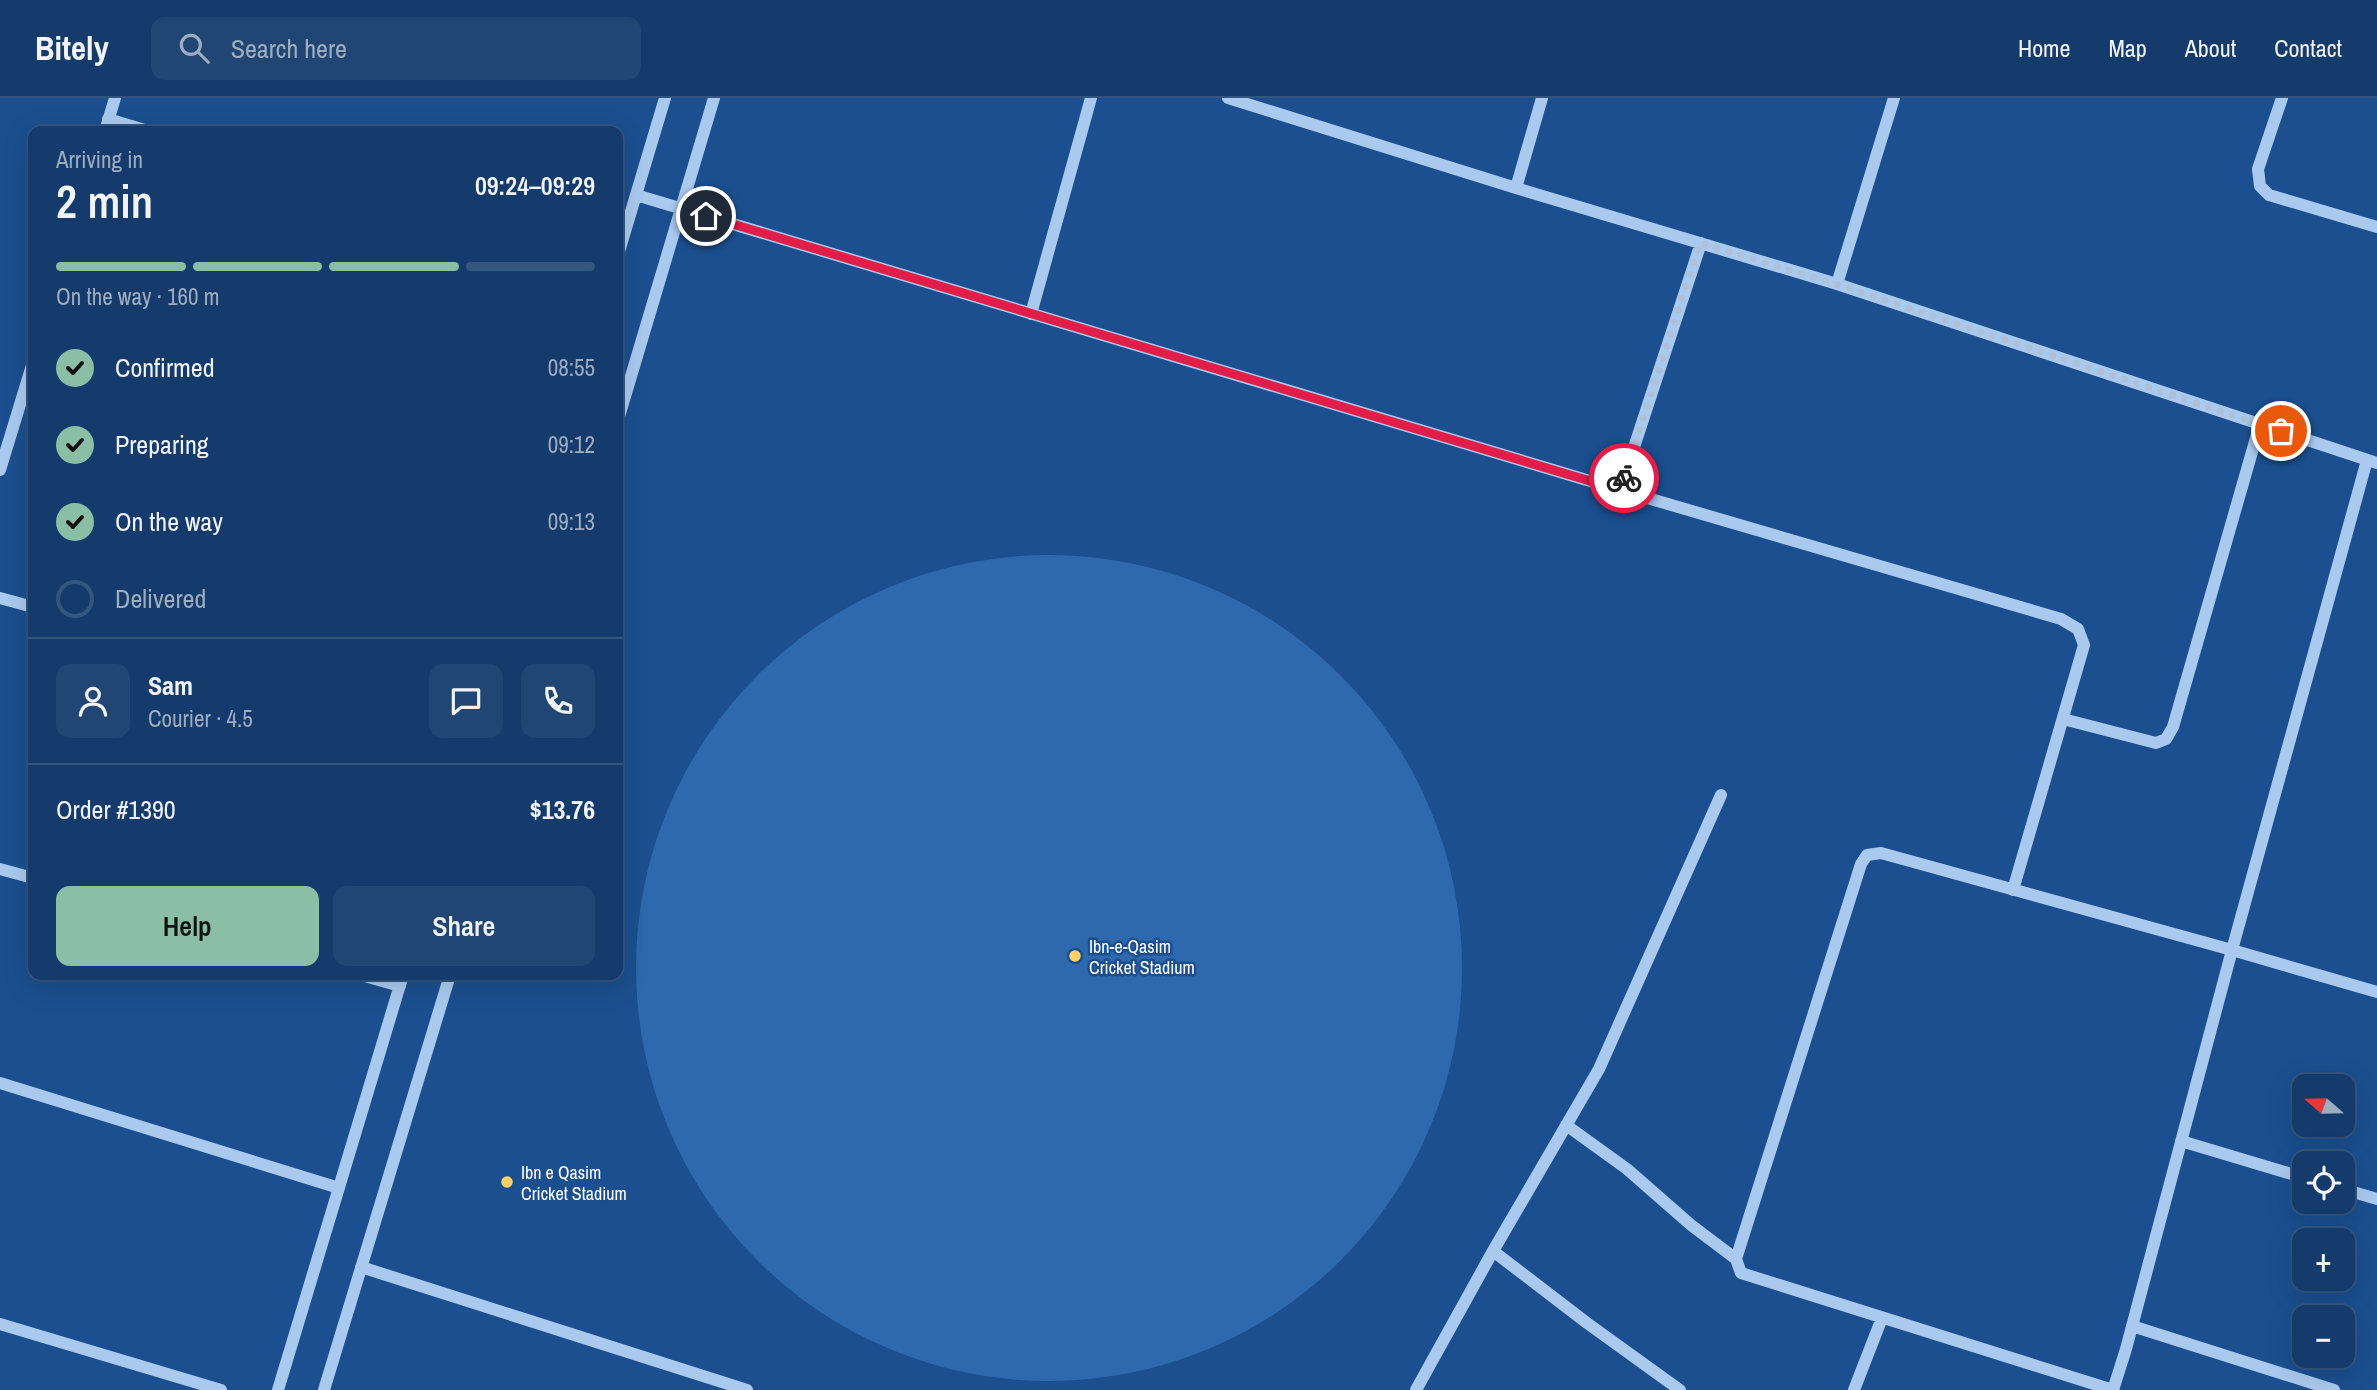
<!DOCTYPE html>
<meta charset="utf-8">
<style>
:root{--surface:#143b6b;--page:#214673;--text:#f1f3f6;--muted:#9dadc1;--line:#33557e;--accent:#8abfa5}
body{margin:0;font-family:"Archivo Narrow",sans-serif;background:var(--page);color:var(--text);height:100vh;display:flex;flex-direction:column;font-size:26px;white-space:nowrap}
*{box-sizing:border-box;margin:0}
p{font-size:23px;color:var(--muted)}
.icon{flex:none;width:38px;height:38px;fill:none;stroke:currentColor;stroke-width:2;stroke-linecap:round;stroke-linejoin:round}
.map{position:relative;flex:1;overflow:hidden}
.side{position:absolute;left:28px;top:28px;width:595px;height:854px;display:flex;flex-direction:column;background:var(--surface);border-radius:14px;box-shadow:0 7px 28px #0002,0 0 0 2px var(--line)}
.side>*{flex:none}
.needle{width:46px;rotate:290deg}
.buttons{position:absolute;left:2292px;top:976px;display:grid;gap:14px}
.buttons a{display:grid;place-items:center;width:63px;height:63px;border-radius:14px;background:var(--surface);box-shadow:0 7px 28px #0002,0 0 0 2px var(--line);font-size:35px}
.pin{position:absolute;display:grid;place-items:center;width:60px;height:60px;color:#fff;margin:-30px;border:4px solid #fff;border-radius:50%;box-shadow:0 2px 7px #0007}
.courier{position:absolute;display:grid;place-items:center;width:70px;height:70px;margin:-35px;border:5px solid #e11d48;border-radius:50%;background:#fff;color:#222;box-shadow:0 2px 9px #0007}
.head em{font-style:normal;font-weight:600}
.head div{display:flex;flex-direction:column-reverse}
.head{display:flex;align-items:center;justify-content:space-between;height:119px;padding:0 28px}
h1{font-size:46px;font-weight:600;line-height:52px}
.bar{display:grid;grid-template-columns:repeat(4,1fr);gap:10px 7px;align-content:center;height:84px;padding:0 28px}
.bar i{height:9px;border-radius:5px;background:var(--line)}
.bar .current{background:var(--accent)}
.bar p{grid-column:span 4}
.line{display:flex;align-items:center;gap:18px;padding:0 28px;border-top:2px solid var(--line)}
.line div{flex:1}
.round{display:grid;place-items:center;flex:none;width:74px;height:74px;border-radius:14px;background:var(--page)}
ol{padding:0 28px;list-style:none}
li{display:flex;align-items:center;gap:21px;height:77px}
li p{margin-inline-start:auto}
li .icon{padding:7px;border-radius:50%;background:var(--accent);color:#111;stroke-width:4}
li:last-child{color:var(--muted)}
li i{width:38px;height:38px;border:4px solid var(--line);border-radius:50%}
.primary-button{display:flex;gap:14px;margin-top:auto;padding:14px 28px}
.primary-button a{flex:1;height:80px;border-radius:14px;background:var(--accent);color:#111;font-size:28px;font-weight:600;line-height:80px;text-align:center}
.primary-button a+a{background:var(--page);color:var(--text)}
header{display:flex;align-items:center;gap:42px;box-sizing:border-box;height:98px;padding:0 35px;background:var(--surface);border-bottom:2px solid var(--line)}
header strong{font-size:33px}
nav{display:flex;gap:38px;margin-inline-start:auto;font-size:24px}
.search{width:490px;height:63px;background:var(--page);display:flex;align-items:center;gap:18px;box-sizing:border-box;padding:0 24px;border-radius:14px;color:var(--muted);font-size:26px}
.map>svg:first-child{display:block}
.green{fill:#2e69ad}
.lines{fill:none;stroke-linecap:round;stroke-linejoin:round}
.minor{stroke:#a9c9ee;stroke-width:12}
.done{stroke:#afc1d8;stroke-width:7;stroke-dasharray:0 12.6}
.route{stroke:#e11d48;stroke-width:9}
.poi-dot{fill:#ffd166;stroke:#1b4f8f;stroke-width:2.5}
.labels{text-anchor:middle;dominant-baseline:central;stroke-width:5;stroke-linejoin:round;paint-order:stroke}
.poi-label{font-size:18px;fill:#fff;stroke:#1b4f8f;text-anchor:start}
</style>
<header>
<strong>Bitely</strong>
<div class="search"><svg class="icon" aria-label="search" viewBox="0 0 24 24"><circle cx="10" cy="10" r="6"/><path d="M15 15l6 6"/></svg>Search here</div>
<nav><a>Home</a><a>Map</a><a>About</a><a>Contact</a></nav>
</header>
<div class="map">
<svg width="2377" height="1292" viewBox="0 0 2377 1292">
<rect width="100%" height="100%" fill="#1b4f8f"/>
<path class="green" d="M636 870a413 413 0 1 1 826 0a413 413 0 1 1-826 0Z"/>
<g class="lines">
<path class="minor" d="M 1228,0 L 1516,90 L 1837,186 L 2377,365
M 2282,0 L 2258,71 L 2260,88 L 2269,97 L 2377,129
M 108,21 L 148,33
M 105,33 L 115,0
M 1516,90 L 1542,0
M 636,97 L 1620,392 L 2061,521 L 2078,531 L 2084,547 L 2013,792
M 618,157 L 665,0
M 1837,186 L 1894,0
M 1031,216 L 1091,0
M 618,322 L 714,0
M 2367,362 L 2232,852 L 2126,1251 L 2113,1292 L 1741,1175 L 1736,1161 L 1861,766 L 1867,757 L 1881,755 L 2232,852 L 2377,894
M 0,372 L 33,264
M 1620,392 L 1701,145
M 0,500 L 33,509
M 2063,621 L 2156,645 L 2166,641 L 2173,629 L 2260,326
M 0,771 L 33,780
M 361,877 L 400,888
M 0,985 L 339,1090
M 1566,1027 L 1627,1071 L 1691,1127 L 1736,1161
M 2181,1043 L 2305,1080
M 2343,1091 L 2377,1101
M 1493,1153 L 1587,1225 L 1680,1292
M 361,1169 L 747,1292
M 0,1226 L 221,1292
M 2132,1228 L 2334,1292
M 278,1292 L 403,877
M 324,1292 L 450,877
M 1416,1292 L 1493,1153 L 1599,971 L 1721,697
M 1854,1292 L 1882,1220"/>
</g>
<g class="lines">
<path class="done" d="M 1624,380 L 1700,145 L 1836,186 L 2281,333"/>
<path class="route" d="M 706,118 L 1620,392 L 1624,380"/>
</g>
<g class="poi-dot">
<circle cx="1075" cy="858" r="7"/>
<circle cx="507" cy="1084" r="7"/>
</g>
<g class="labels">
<g class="poi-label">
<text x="1089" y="848">Ibn-e-Qasim<tspan x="1089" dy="21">Cricket Stadium</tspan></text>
<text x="521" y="1074">Ibn e Qasim<tspan x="521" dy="21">Cricket Stadium</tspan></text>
</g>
</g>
</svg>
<div class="buttons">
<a><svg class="needle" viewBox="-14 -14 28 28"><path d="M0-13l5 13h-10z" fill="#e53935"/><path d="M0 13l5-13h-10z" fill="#9dadc1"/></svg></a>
<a><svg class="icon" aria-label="locate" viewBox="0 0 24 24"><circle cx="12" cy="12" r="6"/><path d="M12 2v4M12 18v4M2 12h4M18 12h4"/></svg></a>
<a>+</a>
<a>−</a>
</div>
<div class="pin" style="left:2281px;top:333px;background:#ea580c"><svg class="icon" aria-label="bag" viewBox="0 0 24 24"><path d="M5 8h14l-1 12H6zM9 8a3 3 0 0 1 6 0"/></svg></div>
<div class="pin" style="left:706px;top:118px;background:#1f2937"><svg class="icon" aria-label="home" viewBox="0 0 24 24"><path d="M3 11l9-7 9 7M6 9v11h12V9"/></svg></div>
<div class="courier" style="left:1624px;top:380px"><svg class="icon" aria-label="bike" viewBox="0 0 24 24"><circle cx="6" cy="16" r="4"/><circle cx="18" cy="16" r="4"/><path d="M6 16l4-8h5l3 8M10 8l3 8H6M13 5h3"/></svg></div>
<section class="side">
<div class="head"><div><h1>2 min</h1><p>Arriving in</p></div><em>09:24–09:29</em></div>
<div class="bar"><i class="current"></i><i class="current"></i><i class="current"></i><i></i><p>On the way · 160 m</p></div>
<ol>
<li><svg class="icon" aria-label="check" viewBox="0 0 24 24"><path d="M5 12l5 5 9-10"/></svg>Confirmed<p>08:55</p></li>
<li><svg class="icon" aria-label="check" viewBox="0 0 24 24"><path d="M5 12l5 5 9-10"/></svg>Preparing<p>09:12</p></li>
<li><svg class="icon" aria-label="check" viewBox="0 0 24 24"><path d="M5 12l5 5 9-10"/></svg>On the way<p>09:13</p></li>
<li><i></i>Delivered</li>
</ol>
<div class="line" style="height:126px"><a class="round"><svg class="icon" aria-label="person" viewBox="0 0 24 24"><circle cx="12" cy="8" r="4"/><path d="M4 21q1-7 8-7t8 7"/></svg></a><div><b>Sam</b><p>Courier · 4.5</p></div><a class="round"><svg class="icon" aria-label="chat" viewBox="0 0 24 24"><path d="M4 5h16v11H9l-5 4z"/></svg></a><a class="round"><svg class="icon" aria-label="phone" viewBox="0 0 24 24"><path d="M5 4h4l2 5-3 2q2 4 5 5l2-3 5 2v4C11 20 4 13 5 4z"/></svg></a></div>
<div class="line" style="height:91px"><div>Order #1390</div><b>$13.76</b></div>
<div class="primary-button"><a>Help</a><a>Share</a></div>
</section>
</div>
